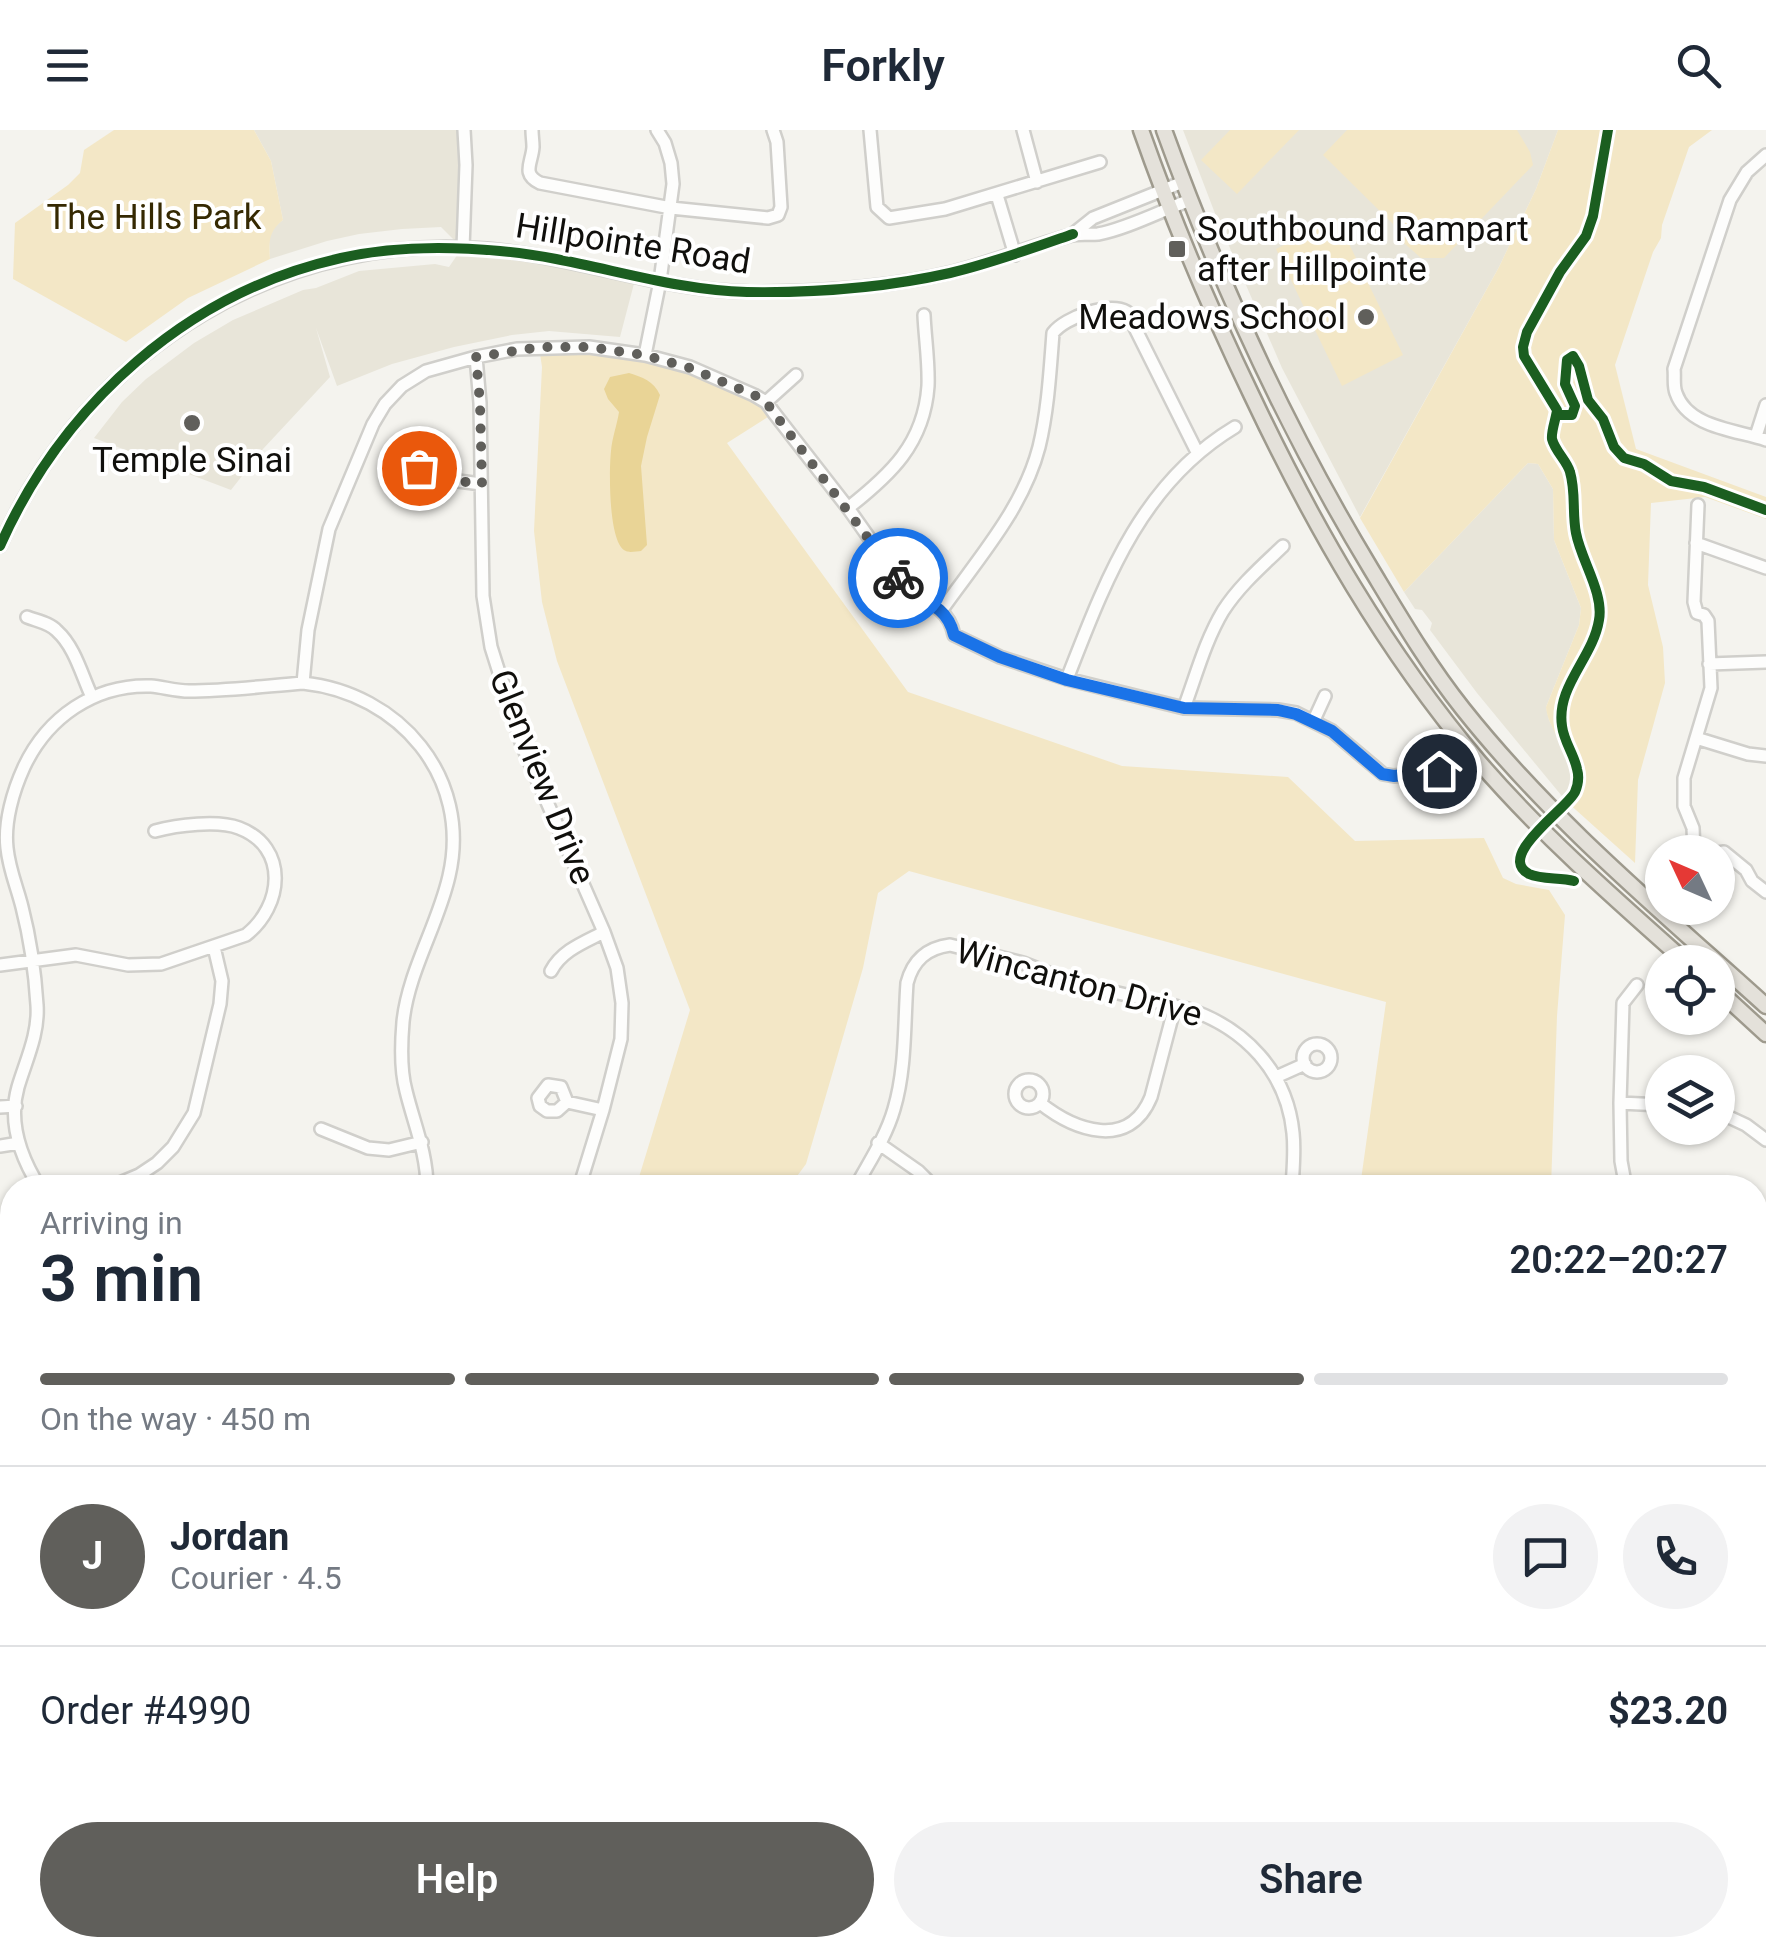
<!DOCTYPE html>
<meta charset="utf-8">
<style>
:root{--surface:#fff;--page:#f2f2f3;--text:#1f2937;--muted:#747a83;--line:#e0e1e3;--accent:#605f5b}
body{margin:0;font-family:Roboto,sans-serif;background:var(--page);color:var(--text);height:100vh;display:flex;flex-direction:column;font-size:38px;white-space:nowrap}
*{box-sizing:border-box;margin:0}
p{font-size:32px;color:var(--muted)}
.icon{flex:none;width:55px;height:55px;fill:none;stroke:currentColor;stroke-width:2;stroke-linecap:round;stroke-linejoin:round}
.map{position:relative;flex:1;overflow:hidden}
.details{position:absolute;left:0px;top:1045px;width:1768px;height:782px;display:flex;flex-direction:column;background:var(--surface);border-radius:40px 40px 0 0;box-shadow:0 2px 8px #0004}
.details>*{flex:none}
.needle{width:65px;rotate:314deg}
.controls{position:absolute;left:1645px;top:705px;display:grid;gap:20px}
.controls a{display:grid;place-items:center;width:90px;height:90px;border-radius:50%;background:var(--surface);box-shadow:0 2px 8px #0004;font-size:50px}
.pin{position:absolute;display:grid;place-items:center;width:85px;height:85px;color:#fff;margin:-42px;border:5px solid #fff;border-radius:50%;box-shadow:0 2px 10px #0007}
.courier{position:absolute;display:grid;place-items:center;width:100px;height:100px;margin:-50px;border:8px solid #1a73e8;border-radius:50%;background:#fff;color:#222;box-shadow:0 2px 12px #0007}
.head em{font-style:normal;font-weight:600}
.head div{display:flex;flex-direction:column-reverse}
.head{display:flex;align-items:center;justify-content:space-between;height:170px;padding:0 40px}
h1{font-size:65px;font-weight:600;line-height:75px}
.bar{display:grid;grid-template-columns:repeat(4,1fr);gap:15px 10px;align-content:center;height:120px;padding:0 40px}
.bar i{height:12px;border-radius:8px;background:var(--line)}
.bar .selected{background:var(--accent)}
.bar p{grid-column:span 4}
.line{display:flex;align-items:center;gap:25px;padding:0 40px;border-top:2px solid var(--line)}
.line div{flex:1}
.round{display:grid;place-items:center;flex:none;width:105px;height:105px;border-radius:52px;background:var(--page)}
.cta{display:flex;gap:20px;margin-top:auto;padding:20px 40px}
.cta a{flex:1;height:115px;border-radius:60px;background:var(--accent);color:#fff;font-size:40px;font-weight:600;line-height:115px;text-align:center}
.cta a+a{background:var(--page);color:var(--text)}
header{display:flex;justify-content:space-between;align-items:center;height:130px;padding:0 40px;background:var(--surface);font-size:45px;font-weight:600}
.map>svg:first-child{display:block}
.built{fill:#e8e5d9}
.green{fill:#f3e7c6}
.water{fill:#e9d496}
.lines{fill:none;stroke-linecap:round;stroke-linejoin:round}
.minor-casing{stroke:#d0cfcb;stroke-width:16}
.major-casing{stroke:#9e9a8d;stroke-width:19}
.minor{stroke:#fdfdfc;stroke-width:11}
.major{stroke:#e4e1da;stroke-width:14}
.cycleway-casing{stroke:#fff;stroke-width:16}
.cycleway{stroke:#1b5e20;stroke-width:10}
.done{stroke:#605f5b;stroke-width:10;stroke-dasharray:0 18}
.route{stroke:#1a73e8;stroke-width:12}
.poi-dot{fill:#605f5b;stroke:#fff;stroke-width:4}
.labels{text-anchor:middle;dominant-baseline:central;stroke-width:8;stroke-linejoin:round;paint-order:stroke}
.park-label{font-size:35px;fill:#352902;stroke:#fff}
.poi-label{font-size:35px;fill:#100f0c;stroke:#fff;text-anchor:start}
.street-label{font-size:35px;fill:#100f0c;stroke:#fff}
</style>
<header><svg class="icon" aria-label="menu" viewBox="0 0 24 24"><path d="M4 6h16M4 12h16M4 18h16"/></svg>Forkly<svg class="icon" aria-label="search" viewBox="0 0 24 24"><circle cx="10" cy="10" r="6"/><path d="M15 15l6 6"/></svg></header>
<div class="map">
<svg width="1766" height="1826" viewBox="0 0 1766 1826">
<rect width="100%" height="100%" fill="#f4f3ee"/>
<path class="built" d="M 254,0 L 464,0 L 463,118 L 636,146 L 620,207 L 549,201 L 512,205 L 454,217 L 392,234 L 337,256 L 316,198 L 330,247 L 263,319 L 231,360 L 94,308 L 122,272 L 146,249 L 194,213 L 233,190 L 303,160 L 316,158 L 359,141 L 435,134 L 449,137 L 462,118 L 441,97 L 402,99 L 359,104 L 327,111 L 270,129 L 269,109 L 274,97 L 283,90 L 271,31 Z
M 1183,0 L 1558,0 L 1536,59 L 1499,137 L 1360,387 L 1282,238 L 1216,86 Z
M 1528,333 L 1538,334 L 1553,359 L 1554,410 L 1581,478 L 1579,495 L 1546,577 L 1549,590 L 1574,640 L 1573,660 L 1566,671 L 1477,563 L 1430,500 L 1432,493 L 1422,480 L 1415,479 L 1404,462 Z
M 12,1665 L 12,1815 L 176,1815 L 173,1824 L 180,1826 L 0,1826 L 0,1685 Z
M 380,1815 L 601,1815 L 602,1826 L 385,1826 Z
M 628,1815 L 931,1815 L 931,1826 L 628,1826 Z"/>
<path class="green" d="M 114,0 L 254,0 L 271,31 L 283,90 C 268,102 269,112 270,129 L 188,168 L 126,212 L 13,149 L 15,93 L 68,55 L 80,43 L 84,20 Z
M 1230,0 L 1299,0 L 1237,64 L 1201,30 Z
M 1347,0 L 1517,0 L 1530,22 L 1533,35 L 1444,128 L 1421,128 L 1396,106 L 1393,94 L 1323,25 Z
M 1558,0 L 1712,0 L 1689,17 L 1662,95 L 1661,108 L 1653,122 L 1615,235 L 1636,319 L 1766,367 L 1766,389 L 1705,367 L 1651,373 L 1648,455 L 1663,517 L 1665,553 L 1638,650 L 1635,733 L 1566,671 C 1592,638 1549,610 1546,577 L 1579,495 L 1581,478 L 1554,410 L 1553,359 L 1538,334 L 1528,333 L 1404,462 L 1360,388 L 1499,137 L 1536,59 Z
M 1337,89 L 1403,225 L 1342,256 L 1276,119 Z
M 539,217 L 645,225 L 725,251 L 774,283 L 727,313 L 908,562 L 1122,636 L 1288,647 L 1355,711 L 1484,708 L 1503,748 L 1516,754 L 1549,760 L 1565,785 L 1557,886 L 1551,1057 L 1360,1057 L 1386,872 L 909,741 L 878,763 L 863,838 L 806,1034 L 789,1057 L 636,1057 L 690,880 L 557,531 L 542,472 L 534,401 L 542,237 Z
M 1766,1514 L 1766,1826 L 1696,1826 L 1699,1815 L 1755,1815 L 1755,1553 Z
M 931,1815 L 1462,1815 L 1468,1826 L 931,1826 Z"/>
<path class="water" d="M 629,243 C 642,247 654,251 660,265 L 647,307 L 641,336 L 647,415 L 641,421 C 638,421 629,423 626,421 C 608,415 609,339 611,321 C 612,308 617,295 619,282 L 608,269 L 604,259 L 610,247 Z
M 1314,1815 L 1362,1815 L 1357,1826 L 1324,1826 Z"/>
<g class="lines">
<defs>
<path id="minor" d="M 532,0 C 532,6 533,11 533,17 C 532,33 521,44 540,53 L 671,78 L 768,88 L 778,85 L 781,77 L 777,12 L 773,0
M 870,0 L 877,77 L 889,88 L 945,79 L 1100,32
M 1023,0 L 1037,52
M 1766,25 L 1747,42 L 1730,70 L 1674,239 C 1675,246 1673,256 1676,263 C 1688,298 1737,300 1766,310
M 997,65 L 1015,125
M 1073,104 L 1093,88 L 1183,52
M 463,118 L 466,35 L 464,0
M 645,225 L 660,151 L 673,54 L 671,33 L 665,13 L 657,0
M 476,227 L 480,273 L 483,466 L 491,517 L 522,615 L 604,802 L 617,838 L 622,873 L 621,909 L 603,980 L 579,1058
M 766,272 L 796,245
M 1756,306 L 1766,275
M 420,346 L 416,333 L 406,327 L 396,329 L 389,338 L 390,348 L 400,356 L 411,353 L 420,346 L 481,354
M 848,378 C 890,345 924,314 928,256 C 929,233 925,208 924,185
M 1696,413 L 1766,438
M 0,416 C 87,218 287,94 505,121 C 587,131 667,161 750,162 C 817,162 888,158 953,142 C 992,132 1030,117 1068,106 C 1078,103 1088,105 1098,104 C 1126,99 1163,80 1190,70
M 941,481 C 977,430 1023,379 1039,317 C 1048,280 1050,241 1053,203 C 1065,187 1109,172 1127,182 L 1197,322
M 27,487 C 37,491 50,493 57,501 C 75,517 82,546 92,567
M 1709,534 L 1766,532
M 1067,549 C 1105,452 1140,354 1235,297
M 303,553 L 308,500 L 329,399 L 373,294 L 385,274 L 402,256 L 426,241 L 476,227 L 517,219 L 589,217 L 645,225 L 690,237 L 754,265 L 766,272 L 774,283 L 848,378 L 913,470 C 934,471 950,484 954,505 L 1000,527 L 1067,549 L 1184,578 L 1278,580 L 1296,583 L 1332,601 L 1383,644 L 1394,646 L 1439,641
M 1184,578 C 1196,546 1205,511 1223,481 C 1239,456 1262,436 1283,416
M 1314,590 L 1325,566
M 1696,608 L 1748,624 L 1766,626
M 1694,722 L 1693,698 L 1684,676 L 1684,648 L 1711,558 L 1708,491 L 1704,485 L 1697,483 L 1694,472 L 1698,375
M 1718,723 L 1724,722 L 1746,740 L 1752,751 L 1766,762
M 1659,761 L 1662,757
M 0,835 L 76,825 L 128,835 L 161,834 L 246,805 C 283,776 289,717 239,698 C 218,690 177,695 155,701
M 551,841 C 562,820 585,812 604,802
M1303 928a14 14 0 1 1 28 0a14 14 0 1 1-28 0Z
M 1276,947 L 1305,934
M1015 964a14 14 0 1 1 28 0a14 14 0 1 1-28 0Z
M 567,972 L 561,957 L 548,955 L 538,968 L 540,976 L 547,981 L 557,981 L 567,972 L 603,980
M 1040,973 C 1074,1000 1129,1021 1151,967 L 1175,876
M 1620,973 L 1662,975
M 0,977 L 16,976
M 1718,982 L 1746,995 L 1766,1010
M 321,999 L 368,1018 L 389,1020 L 422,1012
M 878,1013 L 918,1041 L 935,1058
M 0,1016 L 19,1013
M 40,1058 C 21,1028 8,992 18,957 C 26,930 39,904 37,875 C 35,843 30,808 22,777 C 17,757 9,739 7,718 C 4,692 13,661 24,637 C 47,588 94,554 151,556 C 163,557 176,561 189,561 C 226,561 265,556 303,553 C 399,563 472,647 449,746 C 438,795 408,842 403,892 C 401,915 400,939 406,961 C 414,994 427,1023 427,1058
M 108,1058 L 139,1045 L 157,1033 L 173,1017 L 194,983 L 220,874 L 222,851 L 214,817
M 855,1058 C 869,1032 886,1007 894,979 C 906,939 904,894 907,853 C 913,830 927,818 950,815 L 1023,833 L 1074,853 L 1188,879 C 1245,898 1287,942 1293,1003 C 1295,1021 1293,1039 1292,1058
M 1626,1058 L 1621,1031 L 1620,973 L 1623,873 L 1637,855
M 0,1204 L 12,1209
M 1755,1233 L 1758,1239
M 1755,1385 L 1766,1373
M 0,1456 L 12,1487
M 0,1540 L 12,1532
M 0,1784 L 12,1787
M 0,1800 L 12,1803
M 101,1815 L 147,1826
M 365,1815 L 370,1826
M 187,1826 L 191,1815"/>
<path id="major" d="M 1141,0 C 1173,91 1210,179 1252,266 C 1314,397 1385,521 1479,632 C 1542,705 1615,769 1686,832
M 1164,0 C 1219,152 1287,300 1371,439 C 1400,487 1428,535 1463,579 C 1551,690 1661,781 1766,876
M 1718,860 L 1766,904
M 0,1335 L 12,1349
M 0,1361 L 12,1374
M 0,1647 L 12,1630
M 0,1676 L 12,1658
M 606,1815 L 607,1826
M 623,1815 L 624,1826"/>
</defs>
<use href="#minor" class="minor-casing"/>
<use href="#major" class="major-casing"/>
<use href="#minor" class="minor"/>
<use href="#major" class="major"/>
<defs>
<path id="cycleway" d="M 1557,285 L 1572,285 L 1575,276 L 1565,254 L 1567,230 L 1573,226 L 1579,236 L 1588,270 L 1603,289 L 1614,317 L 1624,328 L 1644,334 L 1671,351 L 1704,357 L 1766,380
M 0,416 C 63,274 188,162 341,128 C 393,116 447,116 500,121 C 583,128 663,160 747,162 C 814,163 884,158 950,143 C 992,133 1033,118 1073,104
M 1574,751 C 1560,747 1542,750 1529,744 C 1495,726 1568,678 1575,662 C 1578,655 1579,646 1577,639 C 1574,624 1564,612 1562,596 C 1556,556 1593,528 1599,490 C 1604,463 1581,430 1576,403 C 1572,383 1576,362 1570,342 C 1567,331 1555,321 1552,309 C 1551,301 1556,289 1557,280 L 1524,226 L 1523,217 L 1527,202 L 1560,142 L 1586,106 L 1593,86 L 1608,0"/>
</defs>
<use href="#cycleway" class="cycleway-casing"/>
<use href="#cycleway" class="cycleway"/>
</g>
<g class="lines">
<path class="done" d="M 419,338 L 420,346 L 482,354 L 480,273 L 476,227 L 540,217 L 589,217 L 644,225 L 690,238 L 754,265 L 766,272 L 774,283 L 898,448"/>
<path class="route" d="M 898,448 L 913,470 C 934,471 949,484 954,505 L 1000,527 L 1067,550 L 1184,578 L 1278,580 L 1296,584 L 1332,601 L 1382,644 L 1394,646 L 1439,641"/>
</g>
<g class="poi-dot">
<rect x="1167" y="109" width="20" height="20" rx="5"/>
<circle cx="1366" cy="187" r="10"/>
<circle cx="192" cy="293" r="10"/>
</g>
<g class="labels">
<g class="park-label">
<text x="154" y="87">The Hills Park</text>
</g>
<g class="poi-label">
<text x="1197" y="99">Southbound Rampart<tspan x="1197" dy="40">after Hillpointe</tspan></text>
<text x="1346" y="187" text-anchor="end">Meadows School</text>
<text x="192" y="330" text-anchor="middle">Temple Sinai</text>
</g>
<g class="street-label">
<text transform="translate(633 114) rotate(9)">Hillpointe Road</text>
<text transform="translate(542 647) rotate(68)">Glenview Drive</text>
<text transform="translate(1079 853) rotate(15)">Wincanton Drive</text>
</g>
</g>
</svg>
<div class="controls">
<a><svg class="needle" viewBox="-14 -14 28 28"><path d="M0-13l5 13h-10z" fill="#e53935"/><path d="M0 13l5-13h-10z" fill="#747a83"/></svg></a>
<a><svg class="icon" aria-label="locate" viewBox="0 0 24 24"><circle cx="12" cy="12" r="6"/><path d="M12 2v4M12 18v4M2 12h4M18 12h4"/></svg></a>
<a><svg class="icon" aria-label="layers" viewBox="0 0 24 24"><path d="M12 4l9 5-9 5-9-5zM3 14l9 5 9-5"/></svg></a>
</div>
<div class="pin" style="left:419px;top:338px;background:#ea580c"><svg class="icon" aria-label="bag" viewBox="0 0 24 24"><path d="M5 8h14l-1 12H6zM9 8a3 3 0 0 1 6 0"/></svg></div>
<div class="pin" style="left:1439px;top:641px;background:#1f2937"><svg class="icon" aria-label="home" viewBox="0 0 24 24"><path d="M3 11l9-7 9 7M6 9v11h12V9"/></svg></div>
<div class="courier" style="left:898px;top:448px"><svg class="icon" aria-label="bike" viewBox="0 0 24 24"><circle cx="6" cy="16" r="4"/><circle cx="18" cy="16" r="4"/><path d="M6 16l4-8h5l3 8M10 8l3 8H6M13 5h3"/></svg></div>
<section class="details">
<div class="head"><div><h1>3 min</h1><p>Arriving in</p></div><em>20:22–20:27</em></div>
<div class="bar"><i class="selected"></i><i class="selected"></i><i class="selected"></i><i></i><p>On the way · 450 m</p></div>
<div class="line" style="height:180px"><b class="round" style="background:var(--accent);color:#fff">J</b><div><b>Jordan</b><p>Courier · 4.5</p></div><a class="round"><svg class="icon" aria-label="chat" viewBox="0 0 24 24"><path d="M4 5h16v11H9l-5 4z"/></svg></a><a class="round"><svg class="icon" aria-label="phone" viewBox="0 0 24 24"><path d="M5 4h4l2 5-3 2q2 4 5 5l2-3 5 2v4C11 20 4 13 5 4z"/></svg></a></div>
<div class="line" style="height:130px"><div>Order #4990</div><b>$23.20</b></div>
<div class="cta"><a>Help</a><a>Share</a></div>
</section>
</div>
